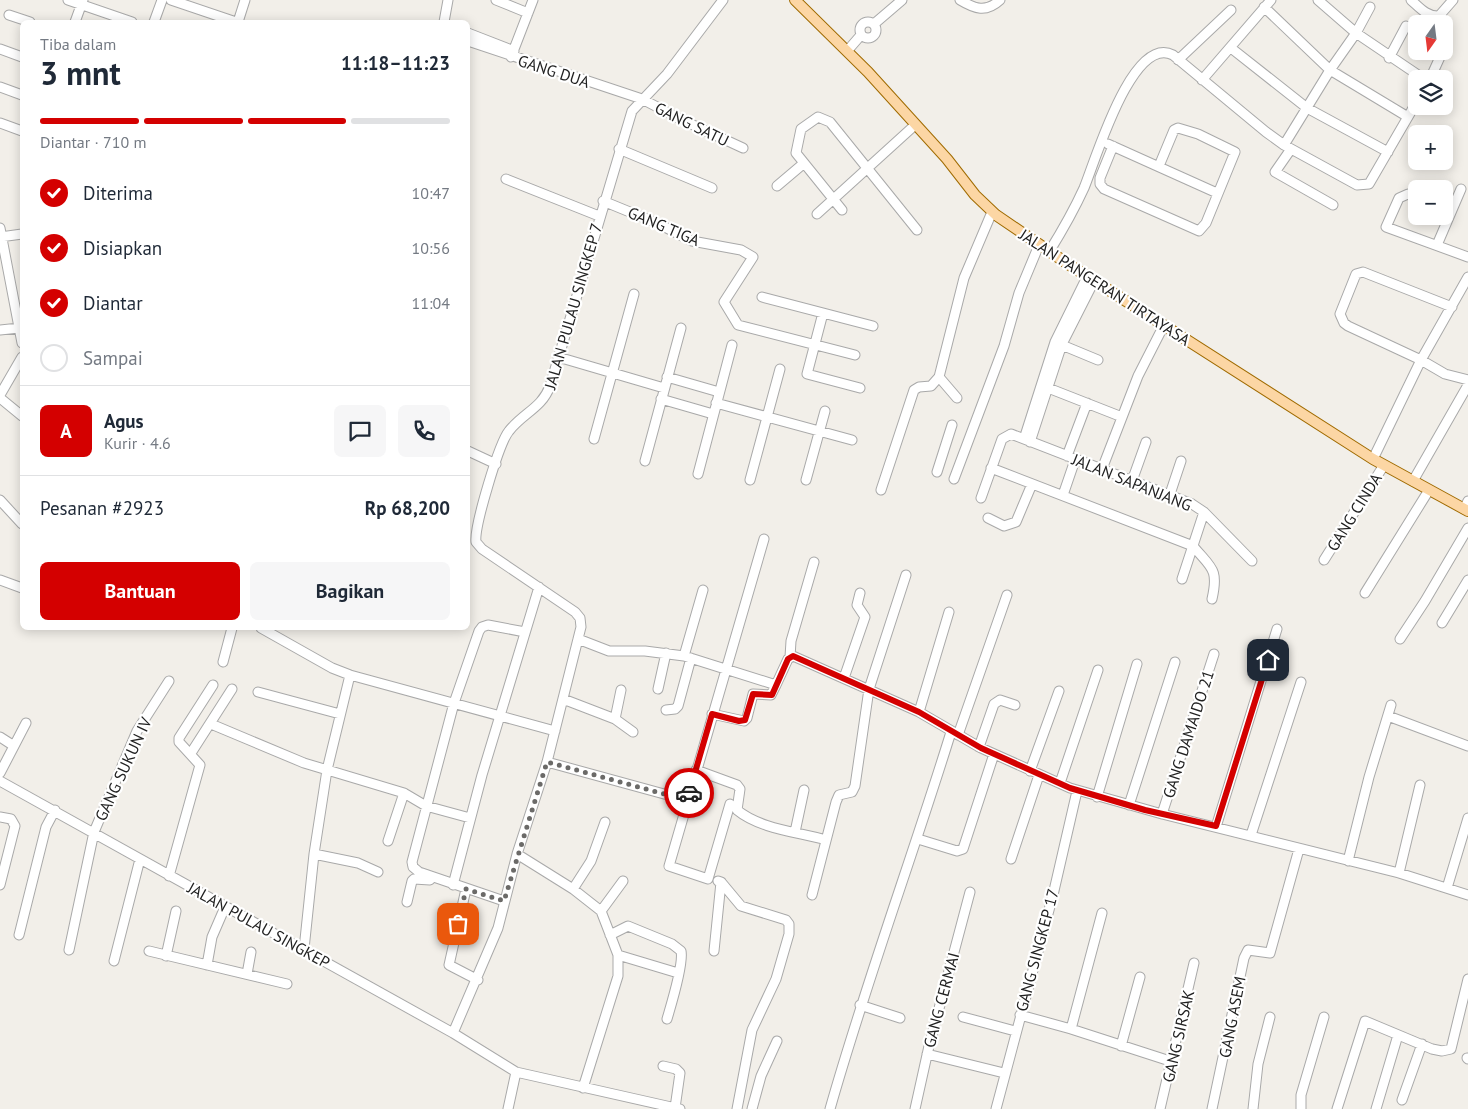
<!DOCTYPE html>
<html lang="id">
<meta charset="utf-8">
<style>
:root{--surface:#fff;--page:#f6f6f7;--text:#1f2937;--muted:#747a83;--line:#e0e1e3;--accent:#d40000}
body{margin:0;font-family:"PT Sans",sans-serif;background:var(--page);color:var(--text);height:100vh;display:flex;flex-direction:column;font-size:19px;white-space:nowrap}
*{box-sizing:border-box;margin:0}
p{font-size:16px;color:var(--muted)}
.icon{flex:none;width:28px;height:28px;fill:none;stroke:currentColor;stroke-width:2;stroke-linecap:round;stroke-linejoin:round}
.map{position:relative;flex:1;overflow:hidden}
.side{position:absolute;left:20px;top:20px;width:450px;height:610px;display:flex;flex-direction:column;background:var(--surface);border-radius:8px;box-shadow:0 2px 12px #0003}
.side>*{flex:none}
.needle{width:32px;rotate:194deg}
.fabs{position:absolute;left:1408px;top:15px;display:grid;gap:10px}
.fabs a{display:grid;place-items:center;width:45px;height:45px;border-radius:8px;background:var(--surface);box-shadow:0 2px 12px #0003;font-size:25px}
.pin{position:absolute;display:grid;place-items:center;width:42px;height:42px;color:#fff;margin:-21px;border-radius:10px;box-shadow:0 2px 8px #0006}
.courier{position:absolute;display:grid;place-items:center;width:50px;height:50px;margin:-25px;border:4px solid #d40000;border-radius:50%;background:#fff;color:#222;box-shadow:0 1px 6px #0007}
.overview em{font-style:normal;font-weight:700}
.overview div{display:flex;flex-direction:column-reverse}
.overview{display:flex;align-items:center;justify-content:space-between;height:85px;padding:0 20px}
h1{font-size:32px;font-weight:700;line-height:38px}
.bar{display:grid;grid-template-columns:repeat(4,1fr);gap:8px 5px;align-content:center;height:60px;padding:0 20px}
.bar i{height:6px;border-radius:4px;background:var(--line)}
.bar .on{background:var(--accent)}
.bar p{grid-column:span 4}
.line{display:flex;align-items:center;gap:12px;padding:0 20px;border-top:1px solid var(--line)}
.line div{flex:1}
.round{display:grid;place-items:center;flex:none;width:52px;height:52px;border-radius:8px;background:var(--page)}
ol{padding:0 20px;list-style:none}
li{display:flex;align-items:center;gap:15px;height:55px}
li p{margin-inline-start:auto}
li .icon{padding:5px;border-radius:50%;background:var(--accent);color:#fff;stroke-width:4}
li:last-child{color:var(--muted)}
li i{width:28px;height:28px;border:2px solid var(--line);border-radius:50%}
.action{display:flex;gap:10px;margin-top:auto;padding:10px 20px}
.action a{flex:1;height:58px;border-radius:8px;background:var(--accent);color:#fff;font-size:20px;font-weight:700;line-height:58px;text-align:center}
.action a+a{background:var(--page);color:var(--text)}
.map>svg:first-child{display:block}
.lines{fill:none;stroke-linecap:round;stroke-linejoin:round}
.minor-casing{stroke:#a9a9a9;stroke-width:11}
.major-casing{stroke:#a06b00;stroke-width:12}
.minor{stroke:#fff;stroke-width:9}
.major{stroke:#fcd6a4;stroke-width:10}
.done{stroke:#6b6a68;stroke-width:5;stroke-dasharray:0 9}
.route{stroke:#d40000;stroke-width:6}
.labels{text-anchor:middle;dominant-baseline:central;stroke-width:4.5;stroke-linejoin:round;paint-order:stroke}
.street-label{font-size:16px;fill:#222;stroke:#fff}
</style>
<div class="map">
<svg width="1468" height="1109" viewBox="0 0 1468 1109">
<rect width="100%" height="100%" fill="#f2efe9"/>
<g class="lines">
<defs>
<path id="minor" d="M 68,0 L 132,22
M 171,0 L 236,22
M 496,0 L 528,13
M 960,0 C 975,9 986,13 1000,0
M 1318,0 L 1356,33 L 1424,79
M 1411,0 C 1419,7 1427,17 1439,16 L 1453,0
M 1264,7 L 1330,70 L 1408,117
M 9,15 L 30,22
M860 30a8 8 0 1 1 16 0a8 8 0 1 1-16 0Z
M 75,22 L 83,0
M 154,22 L 162,0
M 238,22 L 245,0
M 444,22 L 448,0
M 874,24 L 902,0
M 468,33 L 514,51
M 468,41 L 642,99 L 678,118 L 743,148
M 1231,48 L 1307,108 L 1388,152
M 0,49 L 22,57
M 848,50 L 861,35
M 511,57 L 533,0
M 1389,58 L 1406,26
M 1178,60 L 1231,10
M 1430,79 L 1440,57
M 1202,80 L 1271,0
M 0,87 L 22,95
M 0,123 L 22,131
M 1108,144 L 1217,193
M 1284,145 L 1330,70 L 1356,33 L 1370,7
M 1113,146 L 1100,178 L 1100,184 L 1104,189 L 1199,231 L 1206,223 L 1235,152 L 1198,134 L 1178,128 L 1174,130 L 1159,166
M 619,149 L 712,188
M 1291,149 L 1275,172 L 1333,205
M 506,179 L 599,216
M 777,186 L 803,164
M 1416,197 L 1408,194 L 1399,198 L 1386,227 L 1468,257
M 603,201 L 659,224 L 692,241 L 741,250 L 753,257 L 724,302 L 738,325 L 855,355
M 842,210 L 796,153 L 801,129 L 818,117 L 830,122 L 917,230
M 817,214 L 915,125
M 0,228 L 22,343
M 0,237 L 22,234
M 1437,245 L 1461,189
M 1049,252 C 1062,231 1074,210 1084,188 C 1095,162 1132,34 1173,55 L 1266,132 L 1284,145 L 1357,185 L 1369,184 L 1416,103
M 762,297 L 873,326
M 1452,307 L 1363,272 L 1356,274 L 1340,314 L 1344,323 L 1348,326 L 1421,360 L 1445,374 L 1468,380
M 823,313 L 807,374 L 860,388
M 0,330 L 19,328
M 1057,343 L 1098,360
M 558,357 L 664,388
M 667,377 L 719,392
M 939,377 L 957,398
M 1043,386 L 1122,417
M 0,395 L 22,357
M 0,398 L 22,416
M 661,399 L 713,414
M 716,403 L 852,440
M 594,439 L 634,294
M 1024,439 L 1055,342 L 1087,277
M 1030,442 L 1062,344 L 1094,281
M 468,451 L 496,464
M 1067,456 L 1087,403
M 1373,459 L 1421,360 L 1468,277
M 645,461 L 681,328
M 991,468 L 1193,546 C 1211,568 1219,568 1212,599
M 1102,469 L 1138,376 L 1164,325
M 937,472 L 952,425
M 698,474 L 732,345
M 954,479 L 1004,346 L 1019,293 L 1039,245
M 750,480 L 780,369
M 806,480 L 825,411
M 1132,481 L 1146,442
M 1413,481 L 1468,385
M 881,490 L 914,390 L 919,387 L 931,386 L 939,377 L 964,278 L 992,212
M 1170,494 L 1181,461
M 1063,495 L 1075,460
M 981,498 L 1002,439 L 1011,434 L 1192,504 L 1204,512 L 1252,561
M 0,500 L 22,524
M 1464,509 L 1468,501
M 988,518 L 1004,526 L 1016,522 L 1032,484
M 1324,560 L 1384,465
M 1182,579 L 1204,512
M 0,580 L 22,588
M 1365,593 L 1429,490
M 1442,623 L 1468,580
M 261,628 L 332,668 L 350,675 L 555,731
M 578,639 L 609,651 L 645,651 L 684,656 L 776,685 L 788,659 L 793,656 L 919,712 L 981,748 L 1070,788 L 1162,814 L 1399,873 L 1468,895
M 1400,639 L 1425,601 L 1468,528
M 684,656 L 703,590
M 790,657 L 791,641 L 814,562
M 223,662 L 232,628
M 844,678 L 865,617 L 857,605 L 860,593
M 658,689 L 666,653
M 258,692 L 340,714
M 563,699 L 615,719 L 633,732
M 666,710 L 675,709 L 678,706 L 691,658
M 919,712 L 949,612
M 712,714 L 744,721 L 747,718 L 753,694 L 771,695 L 776,685
M 1388,716 L 1468,746
M 615,719 L 621,690
M 211,724 L 304,763 L 404,793 L 426,806 L 470,818
M 958,735 L 1007,595
M 0,737 L 14,746
M 979,747 L 994,704 L 1000,700 L 1015,705
M 191,753 L 232,689
M 547,762 L 686,800
M 696,770 L 737,785 L 740,789 L 737,810 C 760,829 798,832 826,840
M 1030,771 L 1059,691
M 0,773 L 26,723
M 0,781 L 453,1033 L 516,1072 L 680,1109
M 1060,783 L 1098,670
M 1097,797 L 1137,664
M 730,804 L 708,879 L 669,866 L 764,539
M 1129,805 L 1175,662
M 1162,814 L 1214,654
M 0,817 L 11,819 L 15,826 L 0,885
M 1216,827 L 1277,629
M 795,832 L 804,790
M 1251,835 L 1301,682
M 918,839 L 957,851 L 963,849 L 994,754
M 388,841 L 404,793
M 314,854 L 358,863 L 378,872
M 517,854 L 573,889 L 601,911 L 618,955 L 618,976 L 583,1088
M 1011,859 L 1039,775
M 1348,861 L 1369,777 L 1391,705
M 1399,873 L 1420,785
M 169,876 L 200,765 L 179,742 L 179,738 L 213,685
M 721,882 L 741,906 L 786,920 L 789,924 L 789,934 L 776,979 L 752,1030 L 737,1109
M 453,885 L 482,775 L 539,587
M 1447,888 L 1468,818
M 466,889 L 449,965 L 478,980
M 573,889 L 591,861 L 605,822
M 812,895 L 836,802 L 839,795 L 852,792 L 855,786 L 869,689 L 906,575
M 504,901 L 419,872 L 413,867 L 412,862 L 454,703 L 479,631 L 482,627 L 488,625 L 525,632
M 407,902 L 412,881 L 414,879 L 430,880
M 601,911 L 623,881
M 19,935 L 46,827 L 55,810
M 610,935 L 628,926 L 672,944 L 681,951 C 684,964 671,1005 667,1019
M 304,949 L 314,854 L 327,770 L 350,675
M 69,950 L 94,832 L 137,731 L 169,681
M 149,951 L 287,984
M 714,951 L 721,882 L 718,881
M 618,955 L 678,973
M 166,956 L 176,911
M 114,961 L 140,859
M 207,965 L 212,937 L 225,907
M 247,974 L 251,952
M 860,1005 L 900,1018
M 1020,1015 L 1071,1029 L 1173,1062
M 963,1017 L 1015,1031
M 1071,1029 L 1102,913
M 453,1033 L 498,928 L 517,854 L 547,762 L 581,627 L 580,618 L 575,612 L 482,549 L 476,542 C 474,527 499,443 509,431 C 523,413 542,408 550,386 L 632,111 L 667,74 L 723,0
M 1121,1046 L 1140,977
M 927,1054 L 1004,1073
M 1467,1058 L 1468,1059
M 663,1066 L 676,1069 L 680,1073 L 675,1108
M 1402,1100 L 1422,1044
M 508,1109 L 516,1072
M 752,1109 L 761,1076 L 777,1041
M 830,1109 C 866,982 912,858 951,732
M 915,1109 L 929,1046 L 970,892
M 996,1109 L 1053,895 L 1077,791
M 1160,1109 L 1194,963
M 1212,1109 L 1244,958 L 1248,950 L 1270,953 L 1299,849
M 1253,1109 L 1258,1064 L 1270,1017
M 1301,1109 L 1301,1095 L 1324,1017
M 1337,1109 L 1365,1021 L 1432,1049 L 1442,1051 L 1451,1049 L 1468,979
M 1376,1109 L 1398,1035"/>
<path id="major" d="M 795,0 L 868,72 L 947,159 L 975,195 L 996,215 L 1068,264 L 1373,459 L 1468,511"/>
</defs>
<use href="#minor" class="minor-casing"/>
<use href="#major" class="major-casing"/>
<use href="#minor" class="minor"/>
<use href="#major" class="major"/>
</g>
<g class="lines">
<path class="done" d="M 458,924 L 466,889 L 504,901 L 547,762 L 686,800 L 689,793"/>
<path class="route" d="M 689,793 L 712,714 L 739,721 L 745,720 L 753,694 L 772,695 L 788,659 L 793,656 L 919,712 L 981,748 L 1070,788 L 1145,810 L 1216,826 L 1268,660"/>
</g>
<g class="labels">
<g class="street-label">
<text transform="translate(554 71) rotate(18)">GANG DUA</text>
<text transform="translate(692 124) rotate(26)">GANG SATU</text>
<text transform="translate(664 226) rotate(23)">GANG TIGA</text>
<text transform="translate(1105 287) rotate(33)">JALAN PANGERAN TIRTAYASA</text>
<text transform="translate(573 306) rotate(-74)">JALAN PULAU SINGKEP 7</text>
<text transform="translate(1132 482) rotate(22)">JALAN SAPANJANG</text>
<text transform="translate(1354 512) rotate(-58)">GANG CINDA</text>
<text transform="translate(1188 734) rotate(-72)">GANG DAMAIDO 21</text>
<text transform="translate(123 769) rotate(-65)">GANG SUKUN IV</text>
<text transform="translate(259 925) rotate(29)">JALAN PULAU SINGKEP</text>
<text transform="translate(1037 950) rotate(-75)">GANG SINGKEP 17</text>
<text transform="translate(941 1000) rotate(-75)">GANG CERMAI</text>
<text transform="translate(1232 1017) rotate(-79)">GANG ASEM</text>
<text transform="translate(1178 1036) rotate(-77)">GANG SIRSAK</text>
</g>
</g>
</svg>
<div class="fabs">
<a><svg class="needle" viewBox="-14 -14 28 28"><path d="M0-13l5 13h-10z" fill="#e53935"/><path d="M0 13l5-13h-10z" fill="#747a83"/></svg></a>
<a><svg class="icon" aria-label="layers" viewBox="0 0 24 24"><path d="M12 4l9 5-9 5-9-5zM3 14l9 5 9-5"/></svg></a>
<a>+</a>
<a>−</a>
</div>
<div class="pin" style="left:458px;top:924px;background:#ea580c"><svg class="icon" aria-label="bag" viewBox="0 0 24 24"><path d="M5 8h14l-1 12H6zM9 8a3 3 0 0 1 6 0"/></svg></div>
<div class="pin" style="left:1268px;top:660px;background:#1f2937"><svg class="icon" aria-label="home" viewBox="0 0 24 24"><path d="M3 11l9-7 9 7M6 9v11h12V9"/></svg></div>
<div class="courier" style="left:689px;top:793px"><svg class="icon" aria-label="car" viewBox="0 0 24 24"><path d="M5 17H2v-5l4-1 3-4h7l3 4 3 1v5h-3M9 17h6M6 11h13"/><circle cx="7" cy="17" r="2"/><circle cx="17" cy="17" r="2"/></svg></div>
<section class="side">
<div class="overview"><div><h1>3 mnt</h1><p>Tiba dalam</p></div><em>11:18–11:23</em></div>
<div class="bar"><i class="on"></i><i class="on"></i><i class="on"></i><i></i><p>Diantar · 710 m</p></div>
<ol>
<li><svg class="icon" aria-label="check" viewBox="0 0 24 24"><path d="M5 12l5 5 9-10"/></svg>Diterima<p>10:47</p></li>
<li><svg class="icon" aria-label="check" viewBox="0 0 24 24"><path d="M5 12l5 5 9-10"/></svg>Disiapkan<p>10:56</p></li>
<li><svg class="icon" aria-label="check" viewBox="0 0 24 24"><path d="M5 12l5 5 9-10"/></svg>Diantar<p>11:04</p></li>
<li><i></i>Sampai</li>
</ol>
<div class="line" style="height:90px"><b class="round" style="background:var(--accent);color:#fff">A</b><div><b>Agus</b><p>Kurir · 4.6</p></div><a class="round"><svg class="icon" aria-label="chat" viewBox="0 0 24 24"><path d="M4 5h16v11H9l-5 4z"/></svg></a><a class="round"><svg class="icon" aria-label="phone" viewBox="0 0 24 24"><path d="M5 4h4l2 5-3 2q2 4 5 5l2-3 5 2v4C11 20 4 13 5 4z"/></svg></a></div>
<div class="line" style="height:65px"><div>Pesanan #2923</div><b>Rp 68,200</b></div>
<div class="action"><a>Bantuan</a><a>Bagikan</a></div>
</section>
</div>
